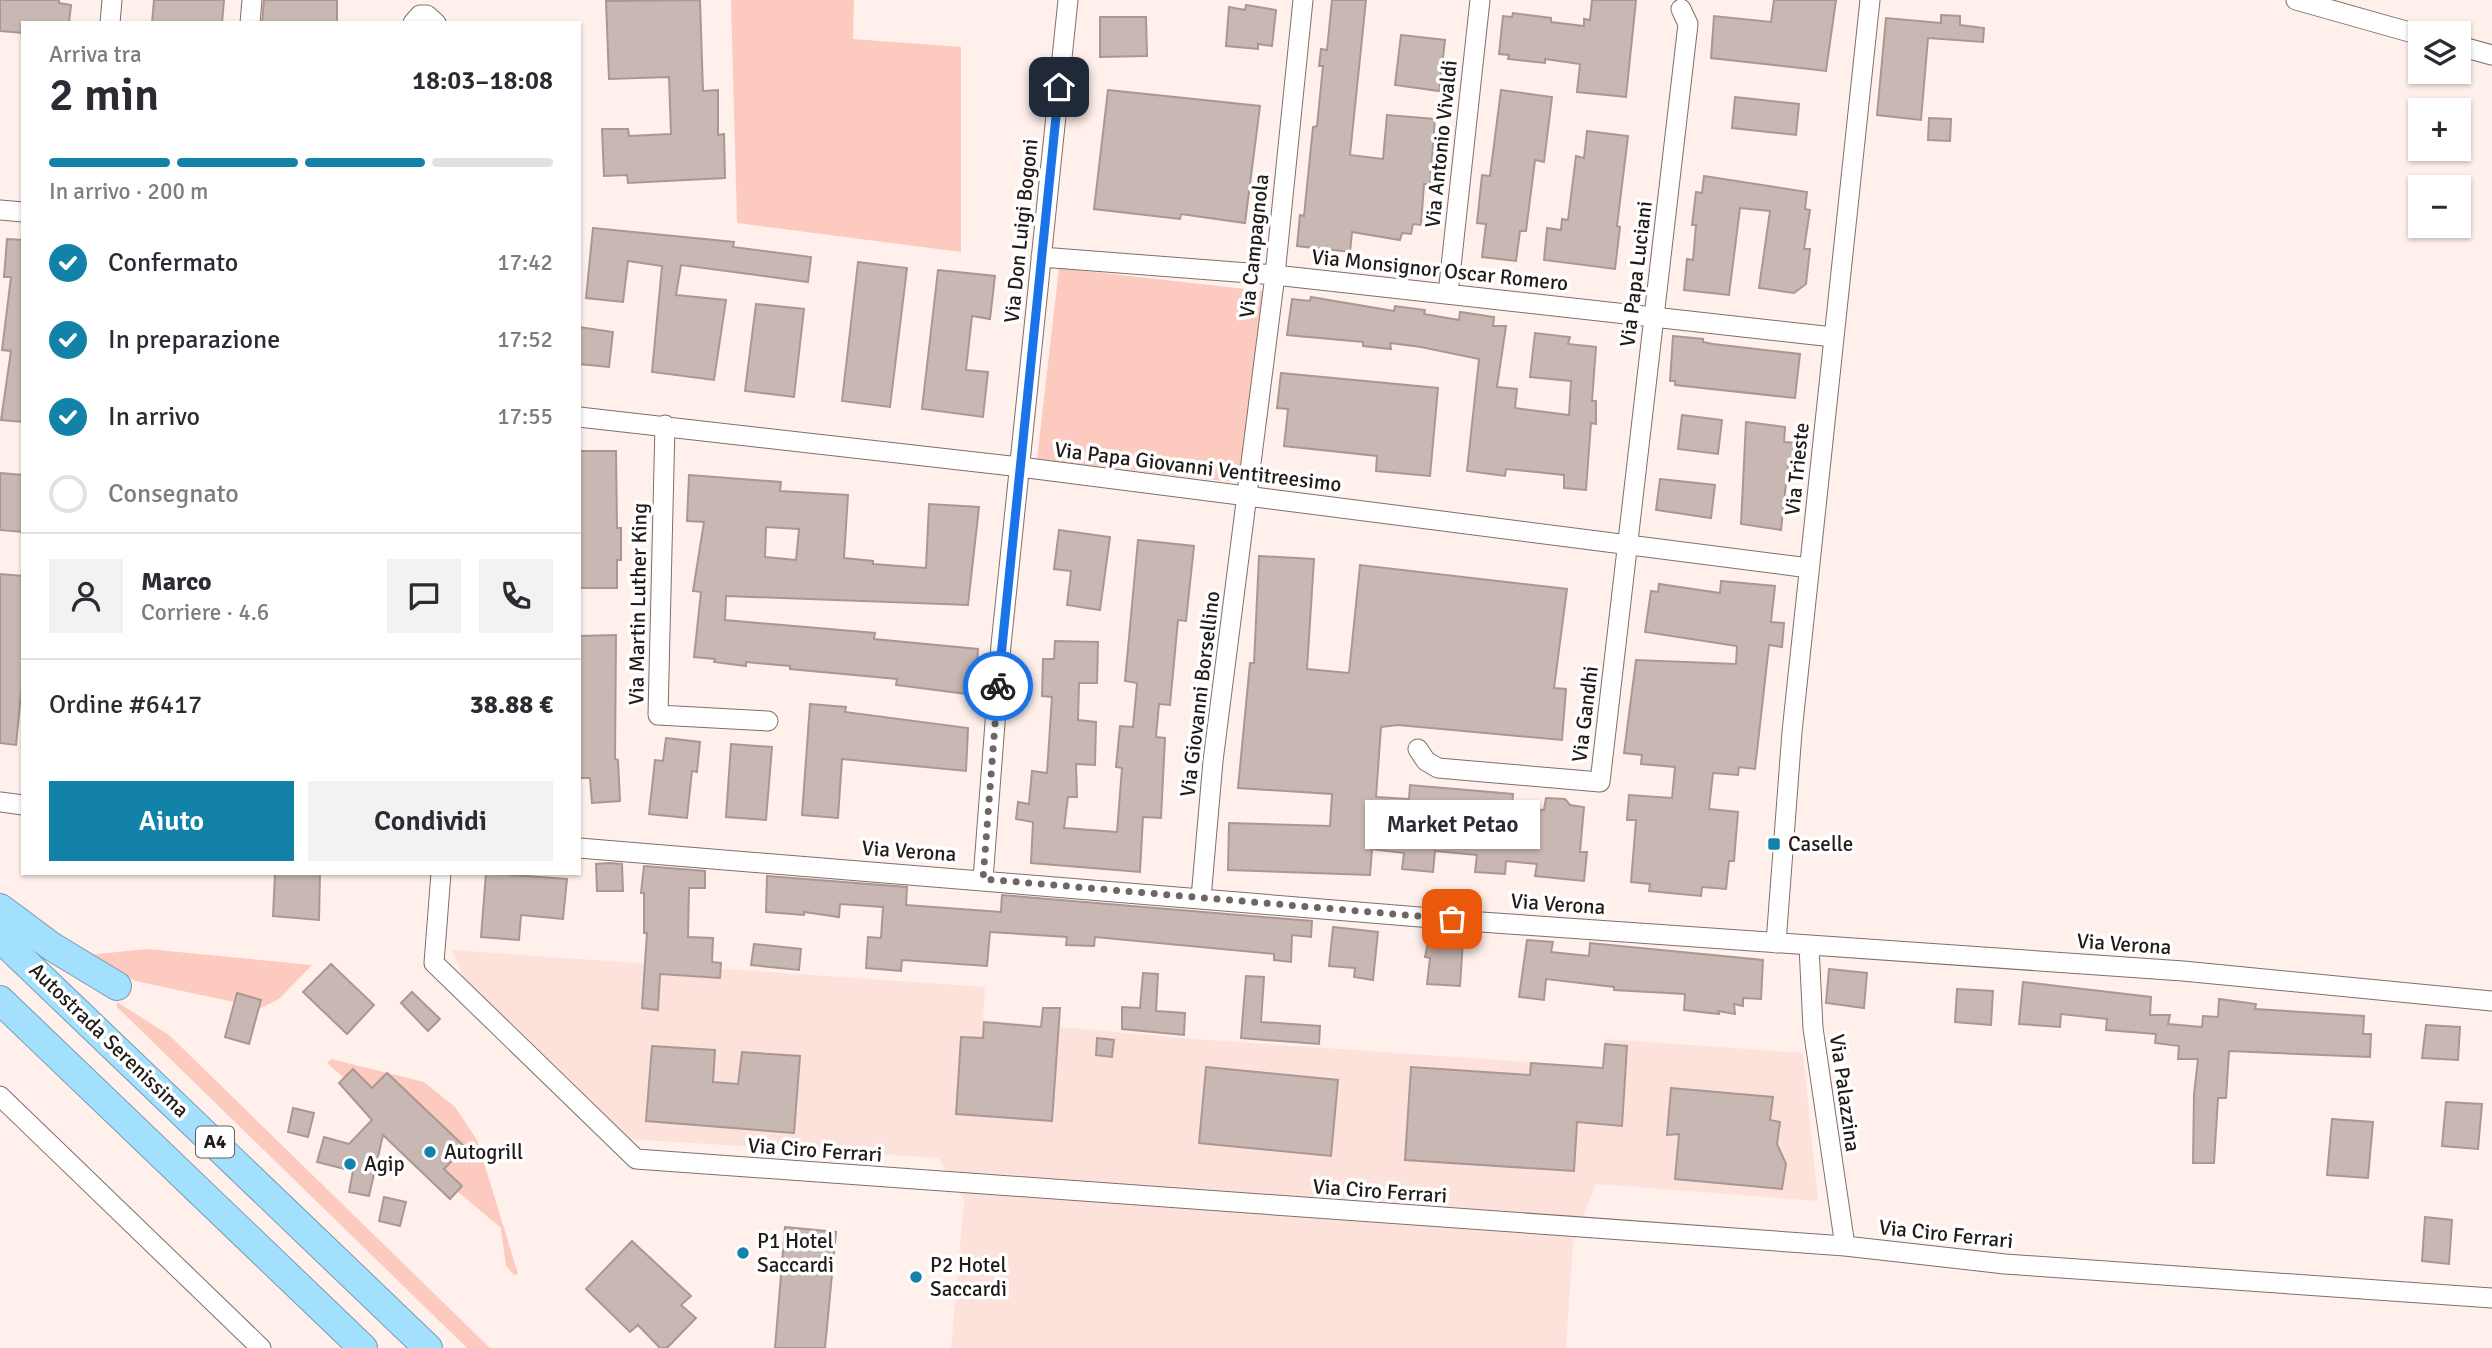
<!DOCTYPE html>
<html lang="it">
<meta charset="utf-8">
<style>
:root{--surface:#fff;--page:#f2f2f3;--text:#2b2b33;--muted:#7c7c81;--line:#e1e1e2;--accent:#1282a9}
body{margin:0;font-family:Signika,sans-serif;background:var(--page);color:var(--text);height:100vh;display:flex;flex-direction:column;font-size:26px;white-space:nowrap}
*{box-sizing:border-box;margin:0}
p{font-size:23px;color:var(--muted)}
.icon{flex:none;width:38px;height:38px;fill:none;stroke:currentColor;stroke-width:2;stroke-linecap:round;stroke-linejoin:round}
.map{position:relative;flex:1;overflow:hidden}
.panel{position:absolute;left:21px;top:21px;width:560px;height:854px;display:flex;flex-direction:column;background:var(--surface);border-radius:0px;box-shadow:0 2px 5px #0004}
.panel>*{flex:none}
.controls{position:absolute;left:2408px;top:21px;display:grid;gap:14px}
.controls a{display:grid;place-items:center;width:63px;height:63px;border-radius:0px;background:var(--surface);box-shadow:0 2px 5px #0004;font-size:35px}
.pin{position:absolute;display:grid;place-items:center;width:60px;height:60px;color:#fff;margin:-30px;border-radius:14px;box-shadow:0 4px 10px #0006}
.courier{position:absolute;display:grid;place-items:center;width:70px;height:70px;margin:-35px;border:5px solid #1a73e8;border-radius:50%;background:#fff;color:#222;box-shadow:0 2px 9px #0007}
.bubble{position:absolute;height:49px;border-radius:0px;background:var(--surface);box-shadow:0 2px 5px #0004;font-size:23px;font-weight:600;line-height:49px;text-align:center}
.overview em{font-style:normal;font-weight:600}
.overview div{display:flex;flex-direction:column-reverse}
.overview{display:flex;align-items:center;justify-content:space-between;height:119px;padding:0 28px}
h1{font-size:46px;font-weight:600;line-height:52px}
.bar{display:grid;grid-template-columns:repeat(4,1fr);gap:10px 7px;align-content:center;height:84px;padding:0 28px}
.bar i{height:9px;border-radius:5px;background:var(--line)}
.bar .active{background:var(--accent)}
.bar p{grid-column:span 4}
.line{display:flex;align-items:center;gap:18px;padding:0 28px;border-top:2px solid var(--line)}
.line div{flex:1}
.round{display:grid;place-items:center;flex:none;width:74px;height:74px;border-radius:0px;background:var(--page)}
ol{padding:0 28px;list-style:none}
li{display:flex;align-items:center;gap:21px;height:77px}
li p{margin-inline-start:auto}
li .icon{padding:7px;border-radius:50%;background:var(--accent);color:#fff;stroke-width:4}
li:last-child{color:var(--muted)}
li i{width:38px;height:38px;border:4px solid var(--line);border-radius:50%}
.button{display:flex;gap:14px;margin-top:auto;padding:14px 28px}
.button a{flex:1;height:80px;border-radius:0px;background:var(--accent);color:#fff;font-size:28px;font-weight:600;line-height:80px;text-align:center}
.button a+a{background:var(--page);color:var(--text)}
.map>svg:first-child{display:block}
.built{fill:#fde2db}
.green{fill:#fccabe}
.building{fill:#c8b7b2;stroke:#a99793;stroke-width:2;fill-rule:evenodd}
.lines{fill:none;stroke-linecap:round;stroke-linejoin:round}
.minor-casing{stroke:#7f6f6b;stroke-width:21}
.highway-casing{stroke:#769bae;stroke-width:30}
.minor{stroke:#fff;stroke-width:19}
.highway{stroke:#a3e0fe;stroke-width:28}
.done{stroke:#6f6663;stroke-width:7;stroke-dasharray:0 12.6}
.route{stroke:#1a73e8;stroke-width:9}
.poi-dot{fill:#1282a9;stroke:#fff;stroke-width:2.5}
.labels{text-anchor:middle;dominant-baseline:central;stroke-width:7;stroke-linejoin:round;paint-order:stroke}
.shield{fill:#fff;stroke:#645f5e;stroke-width:2}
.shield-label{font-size:19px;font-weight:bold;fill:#211b19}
.street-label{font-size:21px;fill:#211b19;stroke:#fff}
.poi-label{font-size:21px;fill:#211b19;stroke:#fff;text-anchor:start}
</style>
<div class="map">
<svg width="2492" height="1348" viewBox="0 0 2492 1348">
<rect width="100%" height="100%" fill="#fff0ec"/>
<path class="built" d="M 452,950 L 985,987 L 983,1020 L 1195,1039 L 1603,1067 L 1605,1039 L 1803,1053 L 1818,1201 L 1596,1184 L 1573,1244 L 1566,1348 L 951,1348 L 964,1200 L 938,1158 L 626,1139 L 463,976 Z"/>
<path class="green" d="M 731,0 L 854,0 L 853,39 L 961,47 L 961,252 L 737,223 Z
M 1059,268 L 1263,291 L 1240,483 L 1037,459 Z
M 147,949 L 312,965 L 279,999 L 259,1009 L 261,1000 L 237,993 L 234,1002 L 136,981 L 88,955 Z
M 117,1002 L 169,1035 L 490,1348 L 467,1348 L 117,1007 Z
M 331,1059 L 424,1082 L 455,1107 L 477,1140 L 518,1274 L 514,1275 L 506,1266 L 501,1228 L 457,1191 L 462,1185 L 444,1169 L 464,1147 L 387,1073 L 372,1088 L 353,1069 L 344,1078 L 327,1063 Z"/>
<path class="building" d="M 0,0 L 59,0 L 59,3 L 71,5 L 69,23 L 23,23 L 23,33 L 0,31 Z
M 154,0 L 224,0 L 222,23 L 152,23 Z
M 264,0 L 337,0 L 337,23 L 262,23 Z
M 700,0 L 703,91 L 718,90 L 718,135 L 724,134 L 725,178 L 628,183 L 627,175 L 604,176 L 602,129 L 628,129 L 629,136 L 671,134 L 669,77 L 609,79 L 606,1 Z
M 1332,0 L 1366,0 L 1350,155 L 1383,159 L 1387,115 L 1435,119 L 1430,185 L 1424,184 L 1421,225 L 1413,224 L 1411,234 L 1402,233 L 1400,240 L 1352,232 L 1350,252 L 1297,246 L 1300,215 L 1304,216 L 1313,127 L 1317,126 L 1323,66 L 1319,66 L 1321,49 L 1327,50 Z
M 1592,0 L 1636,0 L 1626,97 L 1577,92 L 1580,64 L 1545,59 L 1545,63 L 1508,59 L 1509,55 L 1499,54 L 1503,16 L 1512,17 L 1513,13 L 1551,18 L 1551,22 L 1584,26 L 1584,19 L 1590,20 Z
M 1774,0 L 1836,0 L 1826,71 L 1711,58 L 1714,16 L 1771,22 Z
M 1246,5 L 1276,10 L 1272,46 L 1258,44 L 1258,49 L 1226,46 L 1229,7 L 1245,10 Z
M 1941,15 L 1960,16 L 1960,25 L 1984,28 L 1983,42 L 1928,38 L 1921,120 L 1877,115 L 1886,18 L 1941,23 Z
M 1100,17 L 1146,17 L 1147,56 L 1100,57 Z
M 1401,35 L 1445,40 L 1439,91 L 1395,85 Z
M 1108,90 L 1260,106 L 1245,223 L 1181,214 L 1180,219 L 1094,209 Z
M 1501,90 L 1552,97 L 1544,162 L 1535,160 L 1526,231 L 1520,231 L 1516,261 L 1482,257 L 1486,224 L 1477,223 L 1482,175 L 1490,176 Z
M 1735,97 L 1799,104 L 1796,135 L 1732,128 Z
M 1929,118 L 1951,119 L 1950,141 L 1928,140 Z
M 1587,131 L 1628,136 L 1617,226 L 1620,227 L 1615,269 L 1544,260 L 1547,228 L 1561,230 L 1562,219 L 1568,220 L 1576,156 L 1584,158 Z
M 1704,176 L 1807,192 L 1805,209 L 1810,210 L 1804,249 L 1810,249 L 1806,284 L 1794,293 L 1759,288 L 1770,211 L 1740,208 L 1729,295 L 1684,290 L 1687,259 L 1693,260 L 1696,225 L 1692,225 L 1696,192 L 1702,193 Z
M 593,228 L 734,242 L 733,247 L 811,257 L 808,282 L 681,265 L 676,295 L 726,300 L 714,380 L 652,372 L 662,266 L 628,261 L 623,302 L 586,298 Z
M 7,239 L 23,240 L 23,422 L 1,420 L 11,351 L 2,350 L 11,277 L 4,277 Z
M 858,262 L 907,268 L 890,407 L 842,401 Z
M 938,270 L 995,276 L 990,319 L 972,316 L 966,370 L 988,372 L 983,417 L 922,409 Z
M 1311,297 L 1394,311 L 1395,306 L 1425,310 L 1424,314 L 1459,320 L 1460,312 L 1494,317 L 1493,326 L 1506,326 L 1497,387 L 1517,389 L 1515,408 L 1569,415 L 1571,381 L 1530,377 L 1535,333 L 1570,337 L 1568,344 L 1596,347 L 1592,401 L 1596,401 L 1596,424 L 1591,423 L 1586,490 L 1564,488 L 1564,475 L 1506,469 L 1505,476 L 1467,471 L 1479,359 L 1421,347 L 1390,343 L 1391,349 L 1363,346 L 1363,342 L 1287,335 L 1292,299 L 1310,301 Z
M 756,304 L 804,309 L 794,397 L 745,391 Z
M 579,327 L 613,332 L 609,367 L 579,364 Z
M 1673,336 L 1703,339 L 1703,342 L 1713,344 L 1800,354 L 1795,398 L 1675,385 L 1675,381 L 1670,381 Z
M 1281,373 L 1438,388 L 1430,476 L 1376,471 L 1377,456 L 1284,446 L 1288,409 L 1277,408 Z
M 1682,415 L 1722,420 L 1718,454 L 1678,449 Z
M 1746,422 L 1785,427 L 1784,442 L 1796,443 L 1793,464 L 1788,464 L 1781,530 L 1741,524 Z
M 579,451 L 616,451 L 617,528 L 621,528 L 621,560 L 617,560 L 617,588 L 579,588 Z
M 0,473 L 23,475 L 23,532 L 0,530 Z
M 689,475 L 781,482 L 780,491 L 848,495 L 844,558 L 873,561 L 873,564 L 926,568 L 929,504 L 979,507 L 968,605 L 726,596 L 725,620 L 875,633 L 874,639 L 978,649 L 975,695 L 896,685 L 897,679 L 790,669 L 790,666 L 746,662 L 746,666 L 714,662 L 715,659 L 694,657 L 701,592 L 693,591 L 704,522 L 687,521 ZM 766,527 L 799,529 L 796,560 L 765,557 Z
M 1660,479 L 1715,485 L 1711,518 L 1656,510 Z
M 1059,530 L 1110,537 L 1100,610 L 1067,605 L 1071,571 L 1054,569 Z
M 1138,540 L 1194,546 L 1186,621 L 1178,620 L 1170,705 L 1159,704 L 1156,737 L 1165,738 L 1161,818 L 1143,817 L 1140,872 L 1031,863 L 1033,822 L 1016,819 L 1018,802 L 1029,804 L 1032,771 L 1047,773 L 1052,697 L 1042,696 L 1043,659 L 1054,659 L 1055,641 L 1098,642 L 1097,683 L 1079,683 L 1078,720 L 1096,722 L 1095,765 L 1076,764 L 1077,797 L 1068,797 L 1064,828 L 1117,832 L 1122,768 L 1116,767 L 1120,726 L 1133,727 L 1137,683 L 1125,681 Z
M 1259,556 L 1314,559 L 1307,669 L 1349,673 L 1360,565 L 1567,589 L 1554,688 L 1566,689 L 1562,740 L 1398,725 L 1381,727 L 1376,797 L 1409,799 L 1410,785 L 1513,794 L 1512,808 L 1544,810 L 1546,798 L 1565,799 L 1570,805 L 1584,807 L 1580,852 L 1587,852 L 1584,881 L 1535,876 L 1537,864 L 1506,861 L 1505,874 L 1475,872 L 1477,855 L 1435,851 L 1433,872 L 1402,869 L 1404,853 L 1372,849 L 1370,875 L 1228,870 L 1229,823 L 1330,826 L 1332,794 L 1238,788 L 1250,663 L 1254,663 Z
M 0,574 L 23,576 L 23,673 L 16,745 L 0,743 Z
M 1721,581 L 1775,586 L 1771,622 L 1784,623 L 1782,647 L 1769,645 L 1755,769 L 1739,767 L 1738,775 L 1713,773 L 1709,809 L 1738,812 L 1734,861 L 1729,861 L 1726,889 L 1702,887 L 1701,896 L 1649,891 L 1650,884 L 1631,882 L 1636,820 L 1627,820 L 1629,795 L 1672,798 L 1675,767 L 1641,764 L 1642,755 L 1624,753 L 1636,660 L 1736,664 L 1737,646 L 1645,632 L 1651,591 L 1658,592 L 1659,584 L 1720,593 Z
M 616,635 L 615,759 L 618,760 L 620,801 L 592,803 L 590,778 L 579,778 L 579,636 Z
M 810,704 L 846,707 L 845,712 L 968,728 L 966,771 L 842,759 L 838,818 L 802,815 Z
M 666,738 L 700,742 L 697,772 L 692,771 L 687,818 L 649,814 L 655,760 L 663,761 Z
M 731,744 L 772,747 L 766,820 L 726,817 Z
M 609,863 L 622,864 L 623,891 L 597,891 L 596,864 Z
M 644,866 L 705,871 L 705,888 L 689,888 L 688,937 L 713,938 L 712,962 L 721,963 L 720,978 L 660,974 L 658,1010 L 642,1008 L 647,933 L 644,933 L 644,893 L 641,893 Z
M 275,873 L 320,873 L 319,920 L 273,916 Z
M 486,873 L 567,879 L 563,919 L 521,915 L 519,940 L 481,937 Z
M 767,876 L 907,887 L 906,905 L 1001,912 L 1002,895 L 1312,921 L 1311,937 L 1292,935 L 1291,962 L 1274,960 L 1274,954 L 1095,937 L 1094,946 L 1066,945 L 1067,937 L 990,932 L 987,966 L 902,960 L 901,971 L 866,968 L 868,937 L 881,938 L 883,907 L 840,904 L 839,917 L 804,912 L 804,915 L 766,912 Z
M 1333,927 L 1378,932 L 1373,980 L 1354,977 L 1355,968 L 1329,966 Z
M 1429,938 L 1463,941 L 1460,986 L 1427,984 L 1430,958 L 1425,957 Z
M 1527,940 L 1553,942 L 1551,952 L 1589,956 L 1590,943 L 1763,960 L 1761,999 L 1743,998 L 1743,1006 L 1734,1004 L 1735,1014 L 1718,1011 L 1719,1014 L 1684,1010 L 1685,994 L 1614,990 L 1614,987 L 1546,979 L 1544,1000 L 1519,997 Z
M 754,944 L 801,949 L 799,970 L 751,965 Z
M 331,964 L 374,1005 L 347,1034 L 303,992 Z
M 1829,969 L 1867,973 L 1864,1008 L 1826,1003 Z
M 1143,973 L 1158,974 L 1156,1011 L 1185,1013 L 1184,1035 L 1122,1029 L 1122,1007 L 1140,1008 Z
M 1246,976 L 1264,977 L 1261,1022 L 1320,1026 L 1319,1044 L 1241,1038 Z
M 2023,982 L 2151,997 L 2150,1015 L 2170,1015 L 2168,1024 L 2202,1027 L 2203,1016 L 2218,1017 L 2219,999 L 2256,1004 L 2255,1009 L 2364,1016 L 2363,1034 L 2371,1034 L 2370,1057 L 2229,1051 L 2226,1098 L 2218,1098 L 2214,1163 L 2193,1163 L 2194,1094 L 2198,1059 L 2178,1059 L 2179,1046 L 2155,1043 L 2156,1034 L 2106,1030 L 2107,1019 L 2061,1014 L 2060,1027 L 2019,1024 Z
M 1957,989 L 1993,991 L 1991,1025 L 1955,1022 Z
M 412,992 L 440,1019 L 428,1031 L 401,1003 Z
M 237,993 L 261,1000 L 249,1044 L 225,1037 Z
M 1043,1008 L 1060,1008 L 1052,1121 L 956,1114 L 961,1037 L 983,1038 L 984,1022 L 1041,1027 Z
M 2426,1025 L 2460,1027 L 2458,1060 L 2422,1058 Z
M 1097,1038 L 1114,1040 L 1112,1057 L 1096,1055 Z
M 1605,1044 L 1627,1046 L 1622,1126 L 1577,1122 L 1574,1171 L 1405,1160 L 1411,1067 L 1530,1075 L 1531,1063 L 1603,1068 Z
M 652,1046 L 715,1050 L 713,1082 L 738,1084 L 742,1052 L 800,1056 L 794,1133 L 646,1121 Z
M 1206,1067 L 1338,1080 L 1331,1156 L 1199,1143 Z
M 353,1069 L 372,1088 L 387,1073 L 465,1147 L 444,1169 L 462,1186 L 450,1199 L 383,1135 L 369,1196 L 349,1192 L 353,1171 L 317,1162 L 324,1137 L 349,1144 L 372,1120 L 339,1083 Z
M 1671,1088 L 1773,1097 L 1770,1120 L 1780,1122 L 1777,1144 L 1786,1164 L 1782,1189 L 1675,1179 L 1679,1134 L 1667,1135 Z
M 2446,1102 L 2482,1104 L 2478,1149 L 2442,1146 Z
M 293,1108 L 314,1113 L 308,1137 L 288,1132 Z
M 2332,1119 L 2373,1122 L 2368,1178 L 2327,1175 Z
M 384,1197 L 406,1202 L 400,1226 L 379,1221 Z
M 2425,1217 L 2452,1220 L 2449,1264 L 2422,1261 Z
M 785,1227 L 836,1232 L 825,1348 L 775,1348 Z
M 632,1241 L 691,1296 L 681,1305 L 696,1318 L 667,1348 L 660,1348 L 638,1325 L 630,1332 L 586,1289 Z"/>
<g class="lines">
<defs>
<path id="minor" d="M 2296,0 L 2420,35
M 110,23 L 112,0
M 250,23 L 252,0
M 413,23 L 420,15 L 427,15 L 436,23
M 2459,46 L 2492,55
M 0,210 L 23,212
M 1041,257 L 1275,275 L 1833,337
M 1448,294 L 1480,0
M 579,417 L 1020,467 L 1809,568
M 665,425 L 658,715 L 768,721
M 1418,749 L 1426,761 L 1438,768 L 1600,782 L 1688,24 L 1681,9
M 0,802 L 23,805
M 579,848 L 1481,922 L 2183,971 L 2492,1001
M 441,873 L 434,963 L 636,1159 L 1845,1246 L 2005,1264 L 2492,1298
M 983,879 L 1001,645 L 1068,0
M 1201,898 L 1213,761 L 1275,275 L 1303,0
M 1776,943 L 1792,732 L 1870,0
M 1809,946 L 1813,1028 L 1845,1246
M 0,1096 L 261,1348"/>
<path id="highway" d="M 0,908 L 51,946 L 117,986
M 0,938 L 428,1348
M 0,1000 L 363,1348"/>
</defs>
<use href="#minor" class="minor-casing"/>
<use href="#highway" class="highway-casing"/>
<use href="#minor" class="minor"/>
<use href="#highway" class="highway"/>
</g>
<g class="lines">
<path class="done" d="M 998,686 L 983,879 L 1452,919"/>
<path class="route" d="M 998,686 L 1059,87"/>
</g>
<g class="poi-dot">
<rect x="1767" y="837" width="14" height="14" rx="3.5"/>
<circle cx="430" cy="1152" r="7"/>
<circle cx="350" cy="1164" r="7"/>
<circle cx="743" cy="1253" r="7"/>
<circle cx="916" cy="1277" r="7"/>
</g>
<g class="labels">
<rect class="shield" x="196" y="1126.5" width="38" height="31" rx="5"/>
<g class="shield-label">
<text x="215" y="1142">A4</text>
</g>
<g class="street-label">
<text transform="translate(1441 144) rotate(-84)">Via Antonio Vivaldi</text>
<text transform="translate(1021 231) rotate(-84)">Via Don Luigi Bogoni</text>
<text transform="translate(1254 246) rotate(-84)">Via Campagnola</text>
<text transform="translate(1440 270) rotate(6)">Via Monsignor Oscar Romero</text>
<text transform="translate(1636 274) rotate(-83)">Via Papa Luciani</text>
<text transform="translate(1198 467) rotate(7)">Via Papa Giovanni Ventitreesimo</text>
<text transform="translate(1797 469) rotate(-84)">Via Trieste</text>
<text transform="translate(638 604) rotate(-89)">Via Martin Luther King</text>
<text transform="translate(1200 694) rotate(-83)">Via Giovanni Borsellino</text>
<text transform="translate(1585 714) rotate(-83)">Via Gandhi</text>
<text transform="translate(909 851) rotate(4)">Via Verona</text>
<text transform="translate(1558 904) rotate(4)">Via Verona</text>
<text transform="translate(2124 944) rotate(4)">Via Verona</text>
<text transform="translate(109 1040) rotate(44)">Autostrada Serenissima</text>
<text transform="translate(1845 1093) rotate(82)">Via Palazzina</text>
<text transform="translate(815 1150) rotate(4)">Via Ciro Ferrari</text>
<text transform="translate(1380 1191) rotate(4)">Via Ciro Ferrari</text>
<text transform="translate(1946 1234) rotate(6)">Via Ciro Ferrari</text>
</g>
<g class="poi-label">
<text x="1788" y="844">Caselle</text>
<text x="444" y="1152">Autogrill</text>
<text x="364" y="1164">Agip</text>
<text x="757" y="1241">P1 Hotel<tspan x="757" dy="24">Saccardi</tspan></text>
<text x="930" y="1265">P2 Hotel<tspan x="930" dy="24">Saccardi</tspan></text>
</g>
</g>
</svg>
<div class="controls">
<a><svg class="icon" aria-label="layers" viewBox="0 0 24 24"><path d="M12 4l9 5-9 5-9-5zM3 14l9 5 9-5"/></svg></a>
<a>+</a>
<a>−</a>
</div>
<div class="pin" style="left:1452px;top:919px;background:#ea580c"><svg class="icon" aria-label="bag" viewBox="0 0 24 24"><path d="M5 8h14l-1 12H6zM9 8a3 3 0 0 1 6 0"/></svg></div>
<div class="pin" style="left:1059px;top:87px;background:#1f2937"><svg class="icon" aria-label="home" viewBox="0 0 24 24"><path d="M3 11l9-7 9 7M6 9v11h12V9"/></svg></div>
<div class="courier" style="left:998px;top:686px"><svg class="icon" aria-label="bike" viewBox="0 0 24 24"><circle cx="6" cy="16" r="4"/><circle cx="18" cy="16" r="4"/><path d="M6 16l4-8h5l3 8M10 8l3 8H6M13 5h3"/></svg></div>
<div class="bubble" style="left:1365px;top:800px;width:175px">Market Petao</div>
<section class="panel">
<div class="overview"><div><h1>2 min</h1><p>Arriva tra</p></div><em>18:03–18:08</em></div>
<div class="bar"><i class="active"></i><i class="active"></i><i class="active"></i><i></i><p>In arrivo · 200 m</p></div>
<ol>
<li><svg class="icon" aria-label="check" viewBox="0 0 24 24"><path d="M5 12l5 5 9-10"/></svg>Confermato<p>17:42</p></li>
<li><svg class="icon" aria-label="check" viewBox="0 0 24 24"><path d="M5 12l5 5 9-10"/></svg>In preparazione<p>17:52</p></li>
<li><svg class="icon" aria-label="check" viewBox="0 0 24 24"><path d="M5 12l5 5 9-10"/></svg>In arrivo<p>17:55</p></li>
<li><i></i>Consegnato</li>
</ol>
<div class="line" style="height:126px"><a class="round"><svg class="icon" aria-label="person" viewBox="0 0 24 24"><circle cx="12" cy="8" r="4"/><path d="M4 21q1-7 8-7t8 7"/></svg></a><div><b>Marco</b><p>Corriere · 4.6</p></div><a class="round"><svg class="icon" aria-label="chat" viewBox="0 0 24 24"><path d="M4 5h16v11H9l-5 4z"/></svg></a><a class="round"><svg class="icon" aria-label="phone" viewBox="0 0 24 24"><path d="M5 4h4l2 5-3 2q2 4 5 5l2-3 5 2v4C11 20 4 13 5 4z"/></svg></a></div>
<div class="line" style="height:91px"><div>Ordine #6417</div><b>38.88 €</b></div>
<div class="button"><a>Aiuto</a><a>Condividi</a></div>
</section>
</div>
